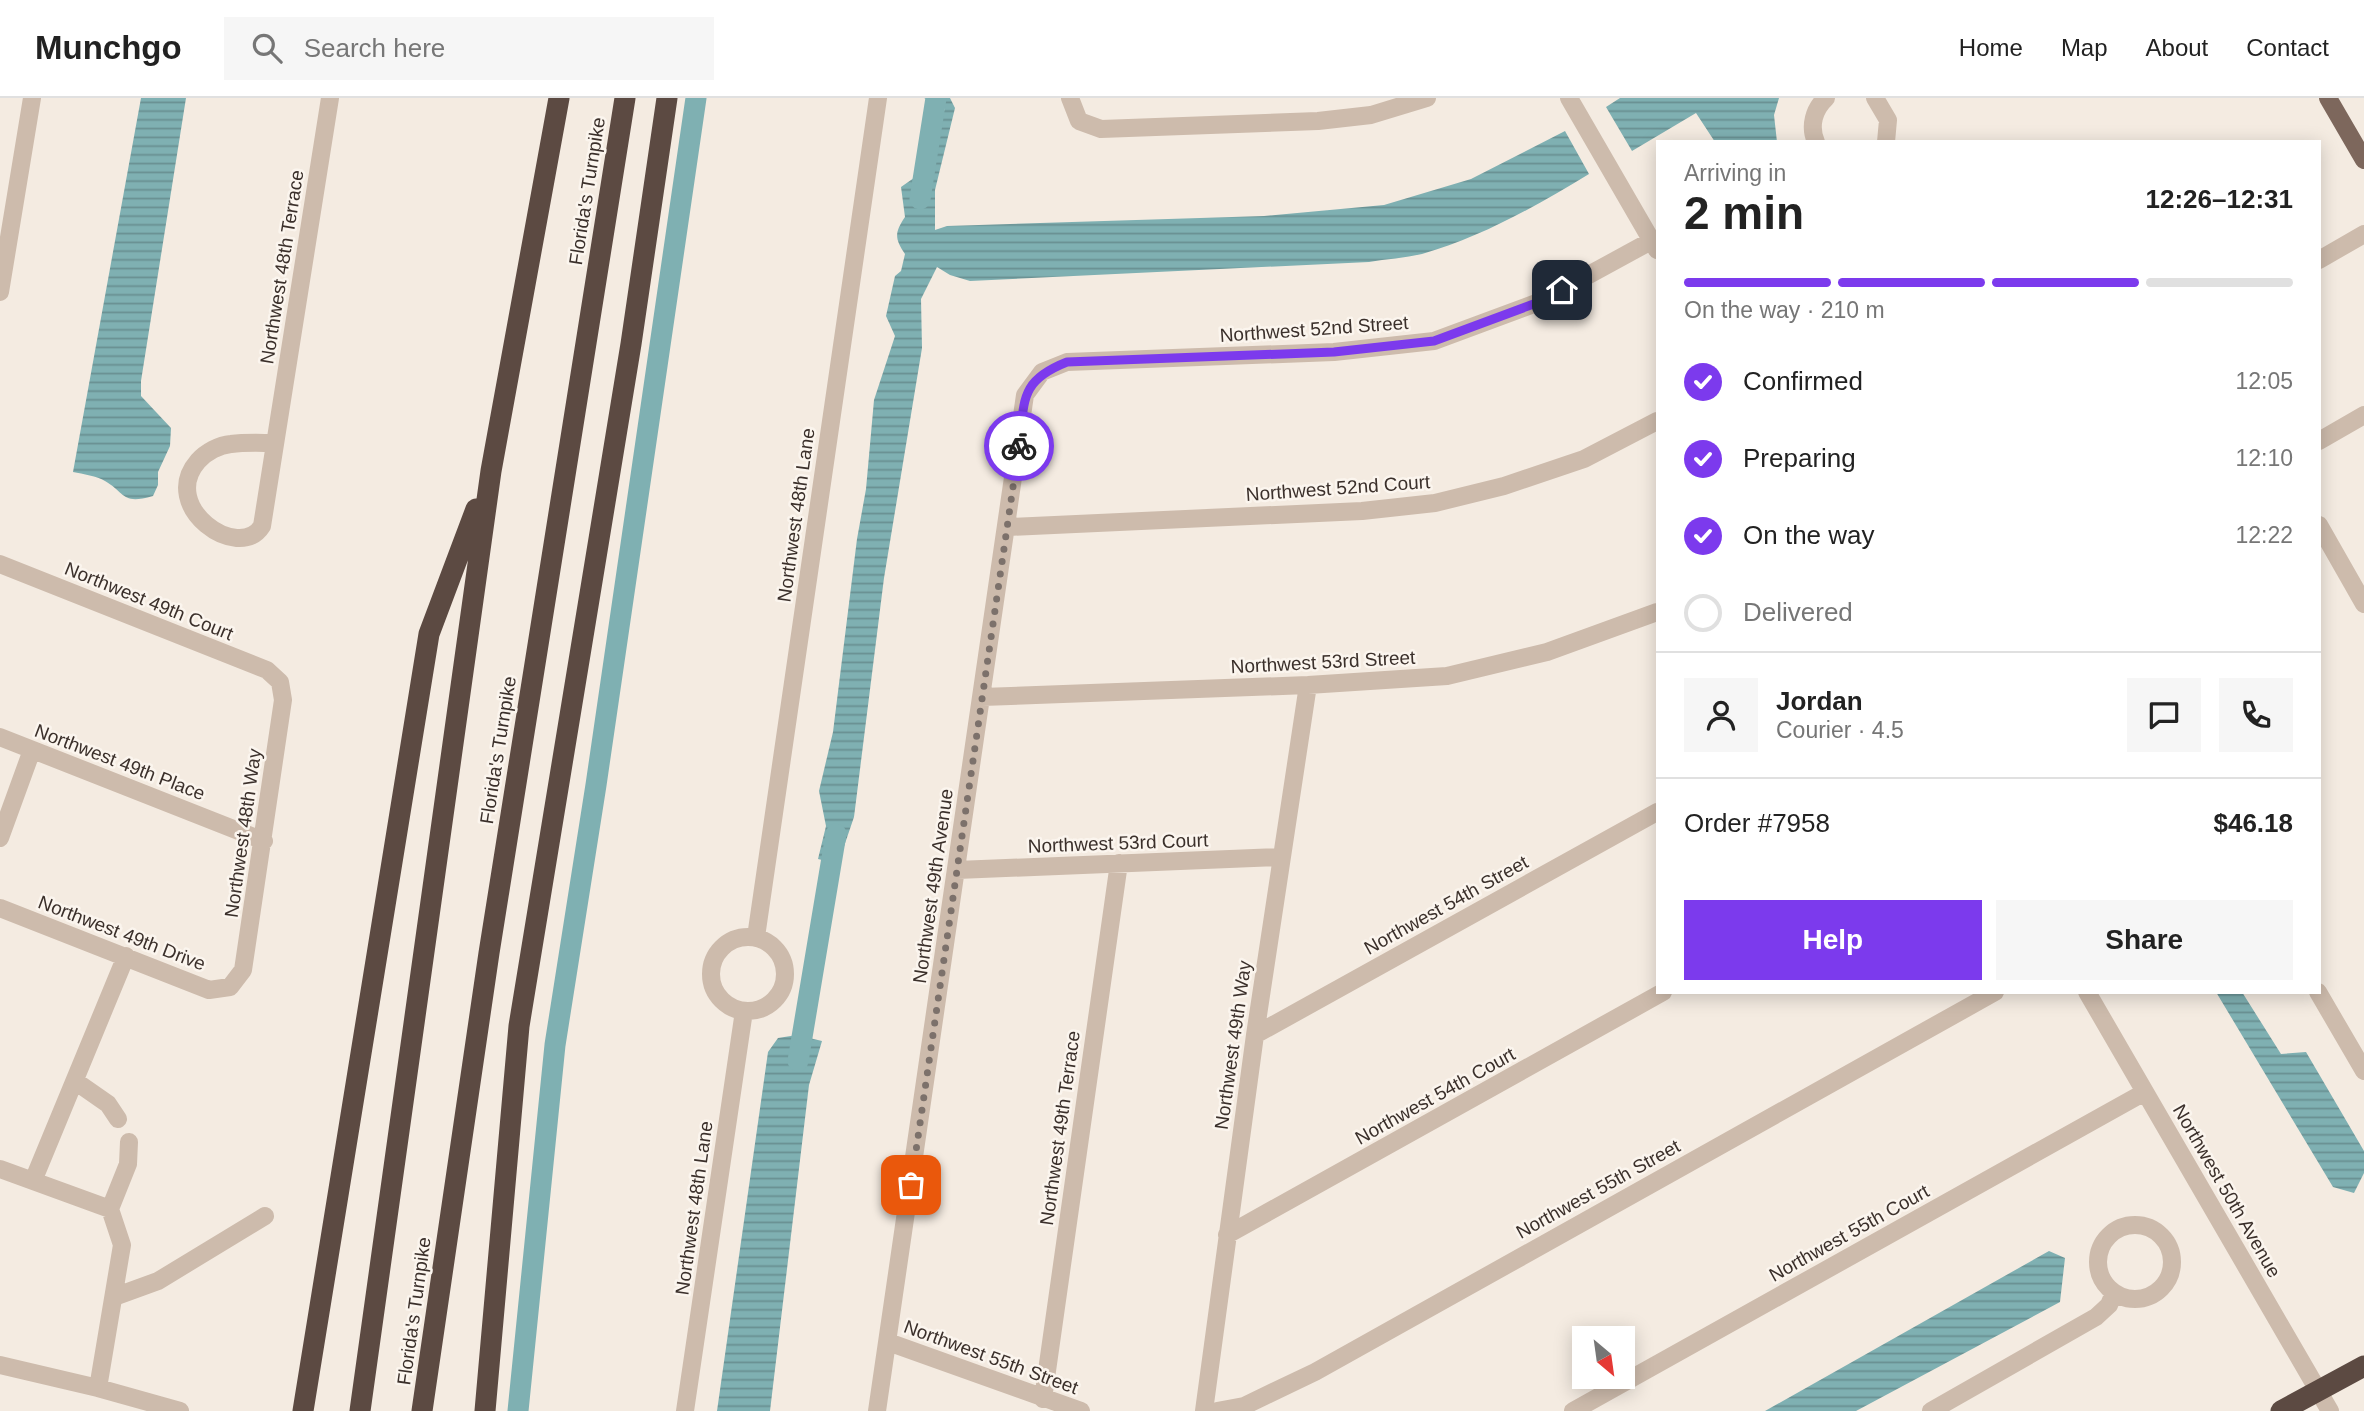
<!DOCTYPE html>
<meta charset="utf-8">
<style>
:root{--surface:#fff;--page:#f6f6f6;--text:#222;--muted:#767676;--line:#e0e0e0;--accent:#7c3aed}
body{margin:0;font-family:Arial,sans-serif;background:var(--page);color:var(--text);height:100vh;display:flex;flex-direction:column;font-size:26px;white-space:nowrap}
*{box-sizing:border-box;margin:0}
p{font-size:23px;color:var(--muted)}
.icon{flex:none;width:38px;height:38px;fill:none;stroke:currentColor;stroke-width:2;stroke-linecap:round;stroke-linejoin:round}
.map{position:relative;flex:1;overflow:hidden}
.details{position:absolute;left:1656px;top:42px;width:665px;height:854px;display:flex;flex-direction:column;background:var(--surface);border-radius:0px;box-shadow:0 4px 18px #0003}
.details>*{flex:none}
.needle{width:46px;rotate:151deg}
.fabs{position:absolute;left:1572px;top:1228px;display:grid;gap:14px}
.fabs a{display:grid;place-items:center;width:63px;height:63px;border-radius:0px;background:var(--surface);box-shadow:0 4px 18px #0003;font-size:35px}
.pin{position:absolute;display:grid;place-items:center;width:60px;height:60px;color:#fff;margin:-30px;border-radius:14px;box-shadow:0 4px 10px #0006}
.courier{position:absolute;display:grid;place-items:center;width:70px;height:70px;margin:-35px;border:5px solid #7c3aed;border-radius:50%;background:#fff;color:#222;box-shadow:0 2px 9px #0007}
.head em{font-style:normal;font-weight:700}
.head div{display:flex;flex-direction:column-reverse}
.head{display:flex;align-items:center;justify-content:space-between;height:119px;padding:0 28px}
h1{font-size:46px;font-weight:700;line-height:52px}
.bar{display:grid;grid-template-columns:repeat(4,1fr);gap:10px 7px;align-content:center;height:84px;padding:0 28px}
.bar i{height:9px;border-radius:5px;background:var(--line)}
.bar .on{background:var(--accent)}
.bar p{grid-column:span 4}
.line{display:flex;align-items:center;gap:18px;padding:0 28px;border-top:2px solid var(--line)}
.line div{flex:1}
.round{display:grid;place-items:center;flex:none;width:74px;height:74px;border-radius:0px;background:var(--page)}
ol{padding:0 28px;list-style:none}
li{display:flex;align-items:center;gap:21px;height:77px}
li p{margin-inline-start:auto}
li .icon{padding:7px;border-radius:50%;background:var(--accent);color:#fff;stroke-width:4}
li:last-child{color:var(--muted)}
li i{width:38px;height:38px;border:4px solid var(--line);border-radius:50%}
.action{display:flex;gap:14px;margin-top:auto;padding:14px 28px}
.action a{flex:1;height:80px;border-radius:0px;background:var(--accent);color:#fff;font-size:28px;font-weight:700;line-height:80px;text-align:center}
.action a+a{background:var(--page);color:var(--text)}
header{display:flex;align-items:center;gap:42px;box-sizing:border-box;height:98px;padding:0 35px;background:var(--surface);border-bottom:2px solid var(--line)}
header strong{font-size:33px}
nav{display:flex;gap:38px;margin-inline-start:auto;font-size:24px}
.search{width:490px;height:63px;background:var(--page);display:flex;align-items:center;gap:18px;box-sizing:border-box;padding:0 24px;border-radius:0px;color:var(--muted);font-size:26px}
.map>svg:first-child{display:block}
.water{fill:url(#water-rules)}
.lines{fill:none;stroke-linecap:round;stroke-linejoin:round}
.canal{stroke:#7fb0b2;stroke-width:21}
.minor{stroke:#cdbbac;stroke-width:18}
.major{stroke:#7d675c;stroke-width:18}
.highway{stroke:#5c4a42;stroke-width:21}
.done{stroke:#7c716b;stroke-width:7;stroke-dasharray:0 12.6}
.route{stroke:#7c3aed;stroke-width:9}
.labels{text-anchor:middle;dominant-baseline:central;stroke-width:5;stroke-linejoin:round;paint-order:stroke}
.street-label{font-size:19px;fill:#3b302b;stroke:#fbf5ee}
</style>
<header>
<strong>Munchgo</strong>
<div class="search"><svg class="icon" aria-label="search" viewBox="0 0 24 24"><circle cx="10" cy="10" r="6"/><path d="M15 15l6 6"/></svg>Search here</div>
<nav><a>Home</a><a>Map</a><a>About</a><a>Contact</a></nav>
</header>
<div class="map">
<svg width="2364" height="1313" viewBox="0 0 2364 1313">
<defs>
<pattern id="water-rules" width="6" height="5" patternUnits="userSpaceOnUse" patternTransform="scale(1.75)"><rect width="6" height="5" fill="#7fb0b2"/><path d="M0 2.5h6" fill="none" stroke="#699091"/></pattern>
</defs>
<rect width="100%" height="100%" fill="#f4ebe1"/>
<path class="water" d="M 141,0 L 186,0 L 141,283 L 141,298 L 171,330 L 170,348 L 158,374 L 158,387 L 153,398 C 121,407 126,395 105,383 C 97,378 83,376 73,374 Z
M 924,0 L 950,0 L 955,10 L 935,92 L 935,132 L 947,128 L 1264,118 L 1384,107 L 1471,81 L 1565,33 L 1589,76 C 1536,108 1482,139 1422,156 C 1405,160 1386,161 1369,164 L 970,183 L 950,177 L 937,169 L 921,201 L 922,250 L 884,480 L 854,719 L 838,766 L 818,761 L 826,728 L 819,693 L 833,634 L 857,441 L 866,391 L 874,302 L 895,238 L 886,218 L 895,178 L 901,173 L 905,156 C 895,141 894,135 905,119 L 901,89 L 931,68 L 945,9 Z
M 1620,0 L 1779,0 L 1774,17 L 1777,44 L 1715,44 L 1696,15 L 1632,53 L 1606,9 Z
M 2216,894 L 2242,894 L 2281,956 L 2306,954 L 2364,1053 L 2364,1075 L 2354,1095 L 2333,1089 Z
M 797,937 L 822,943 L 809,987 L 770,1313 L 717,1313 L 768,954 L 778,940 Z
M 2049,1153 L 2065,1160 L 2060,1204 L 1856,1313 L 1765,1313 Z"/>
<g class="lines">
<path class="canal" d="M 920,101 L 936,0
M 798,963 L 836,736
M 518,1313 L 555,947 L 596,687 L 696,0"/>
<path class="minor" d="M 1070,0 L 1079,23 L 1101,31 L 1318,23 L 1371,17 L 1427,0
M 1569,0 L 1657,152
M 1875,0 L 1888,22 L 1886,44
M 1816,44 C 1809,28 1814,11 1826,0
M 2319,162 L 2364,136
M 0,194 L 32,0
M 2319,343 L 2364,317
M 275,345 C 261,345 246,344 231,346 C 219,347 206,354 198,363 C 158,409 239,465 262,428 L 330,0
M 2319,427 L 2364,506
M 1008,429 L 1362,413 L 1435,405 L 1504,388 L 1584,361 L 1657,323
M 0,466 L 267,572 L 280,584 L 283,602 L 243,872 L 230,889 L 209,892 L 0,810
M 982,599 L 1308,587 L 1447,578 L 1547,554 L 1657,514
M 0,639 L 264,743
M 0,740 L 32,652
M 957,772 L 1281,759
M711 876a37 37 0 1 1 74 0a37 37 0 1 1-74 0Z
M 756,839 L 878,0
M 2087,894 L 2330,1313
M 2318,894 L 2364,973
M 1255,937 L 1657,714
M 75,983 L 108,1006 L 118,1021
M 0,1071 L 110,1111
M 33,1083 L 126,858
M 110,1111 L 128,1066 L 129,1044
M2098 1164a37 37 0 1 1 74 0a37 37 0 1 1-74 0Z
M 1227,1137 L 1663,894
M 114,1199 L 158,1183 L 265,1118
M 888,1244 L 1081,1313
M 0,1267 L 98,1290 L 180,1313
M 98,1290 L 122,1147 L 110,1111
M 1043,1301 L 1119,765
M 685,1313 L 744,913
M 877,1313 L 1025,297 L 1042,274 L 1067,264 L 1334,254 L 1434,243 L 1539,204 L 1651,143
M 1204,1313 L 1255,937 L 1308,587
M 1217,1313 L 1244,1308 L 1315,1274 L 1995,894
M 1573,1313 L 2145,994
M 1931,1313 L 2096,1219 L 2109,1207 L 2114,1195"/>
<path class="major" d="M 2328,0 L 2364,62"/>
<path class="highway" d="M 303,1313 L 429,536 L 476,411
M 360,1313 L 491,373 L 559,0
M 422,1313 L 489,855 L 625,0
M 485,1313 L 519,928 L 631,246 L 667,0
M 2281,1313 L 2364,1268"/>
</g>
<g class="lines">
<path class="done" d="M 911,1087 L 1019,348"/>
<path class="route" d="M 1019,348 C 1025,302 1019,283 1067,264 L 1334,254 L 1434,243 L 1539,204 L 1562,192"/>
</g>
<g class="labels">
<g class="street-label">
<text transform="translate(587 93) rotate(-81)">Florida's Turnpike</text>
<text transform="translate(282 169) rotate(-81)">Northwest 48th Terrace</text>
<text transform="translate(1314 231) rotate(-4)">Northwest 52nd Street</text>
<text transform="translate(1338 390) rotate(-4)">Northwest 52nd Court</text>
<text transform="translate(796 417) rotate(-82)">Northwest 48th Lane</text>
<text transform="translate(149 503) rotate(22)">Northwest 49th Court</text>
<text transform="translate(1323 564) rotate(-3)">Northwest 53rd Street</text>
<text transform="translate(498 652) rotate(-81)">Florida's Turnpike</text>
<text transform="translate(120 664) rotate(21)">Northwest 49th Place</text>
<text transform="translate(243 735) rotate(-82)">Northwest 48th Way</text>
<text transform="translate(1118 745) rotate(-2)">Northwest 53rd Court</text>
<text transform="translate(933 788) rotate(-82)">Northwest 49th Avenue</text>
<text transform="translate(1446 807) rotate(-29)">Northwest 54th Street</text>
<text transform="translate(122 835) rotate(21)">Northwest 49th Drive</text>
<text transform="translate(1233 947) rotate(-82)">Northwest 49th Way</text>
<text transform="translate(1435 998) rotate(-29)">Northwest 54th Court</text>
<text transform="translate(1060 1030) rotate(-82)">Northwest 49th Terrace</text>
<text transform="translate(1598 1091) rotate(-29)">Northwest 55th Street</text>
<text transform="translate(2227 1093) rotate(60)">Northwest 50th Avenue</text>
<text transform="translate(694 1110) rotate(-82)">Northwest 48th Lane</text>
<text transform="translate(1849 1135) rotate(-29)">Northwest 55th Court</text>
<text transform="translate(414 1213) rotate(-82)">Florida's Turnpike</text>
<text transform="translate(991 1259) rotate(20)">Northwest 55th Street</text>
</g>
</g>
</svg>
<div class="fabs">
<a><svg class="needle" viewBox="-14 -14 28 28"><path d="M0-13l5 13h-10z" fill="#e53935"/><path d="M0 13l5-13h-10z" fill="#767676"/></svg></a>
</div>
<div class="pin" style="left:911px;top:1087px;background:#ea580c"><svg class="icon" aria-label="bag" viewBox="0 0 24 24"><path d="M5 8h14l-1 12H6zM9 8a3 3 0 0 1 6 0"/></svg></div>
<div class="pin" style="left:1562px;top:192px;background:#1f2937"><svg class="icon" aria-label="home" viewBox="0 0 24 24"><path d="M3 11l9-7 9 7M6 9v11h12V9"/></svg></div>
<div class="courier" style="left:1019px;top:348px"><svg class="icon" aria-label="bike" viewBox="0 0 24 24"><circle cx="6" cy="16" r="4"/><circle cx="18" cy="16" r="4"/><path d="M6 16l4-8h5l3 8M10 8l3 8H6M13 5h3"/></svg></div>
<section class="details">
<div class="head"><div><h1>2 min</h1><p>Arriving in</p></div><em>12:26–12:31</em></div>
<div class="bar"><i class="on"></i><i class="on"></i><i class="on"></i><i></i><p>On the way · 210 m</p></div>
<ol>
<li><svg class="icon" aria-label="check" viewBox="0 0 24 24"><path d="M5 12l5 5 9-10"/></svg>Confirmed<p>12:05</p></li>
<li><svg class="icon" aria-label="check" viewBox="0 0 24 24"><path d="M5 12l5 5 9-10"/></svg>Preparing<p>12:10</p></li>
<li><svg class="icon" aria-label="check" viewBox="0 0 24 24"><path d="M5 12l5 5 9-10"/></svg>On the way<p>12:22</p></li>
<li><i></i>Delivered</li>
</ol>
<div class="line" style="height:126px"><a class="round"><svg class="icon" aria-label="person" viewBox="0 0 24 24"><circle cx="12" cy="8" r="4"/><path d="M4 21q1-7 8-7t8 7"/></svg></a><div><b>Jordan</b><p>Courier · 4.5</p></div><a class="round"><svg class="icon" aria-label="chat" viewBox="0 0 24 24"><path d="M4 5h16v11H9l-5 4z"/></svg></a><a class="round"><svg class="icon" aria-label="phone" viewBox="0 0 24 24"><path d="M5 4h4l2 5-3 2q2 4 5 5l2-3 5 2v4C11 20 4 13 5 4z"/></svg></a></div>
<div class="line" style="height:91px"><div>Order #7958</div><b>$46.18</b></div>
<div class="action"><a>Help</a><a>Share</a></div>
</section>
</div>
